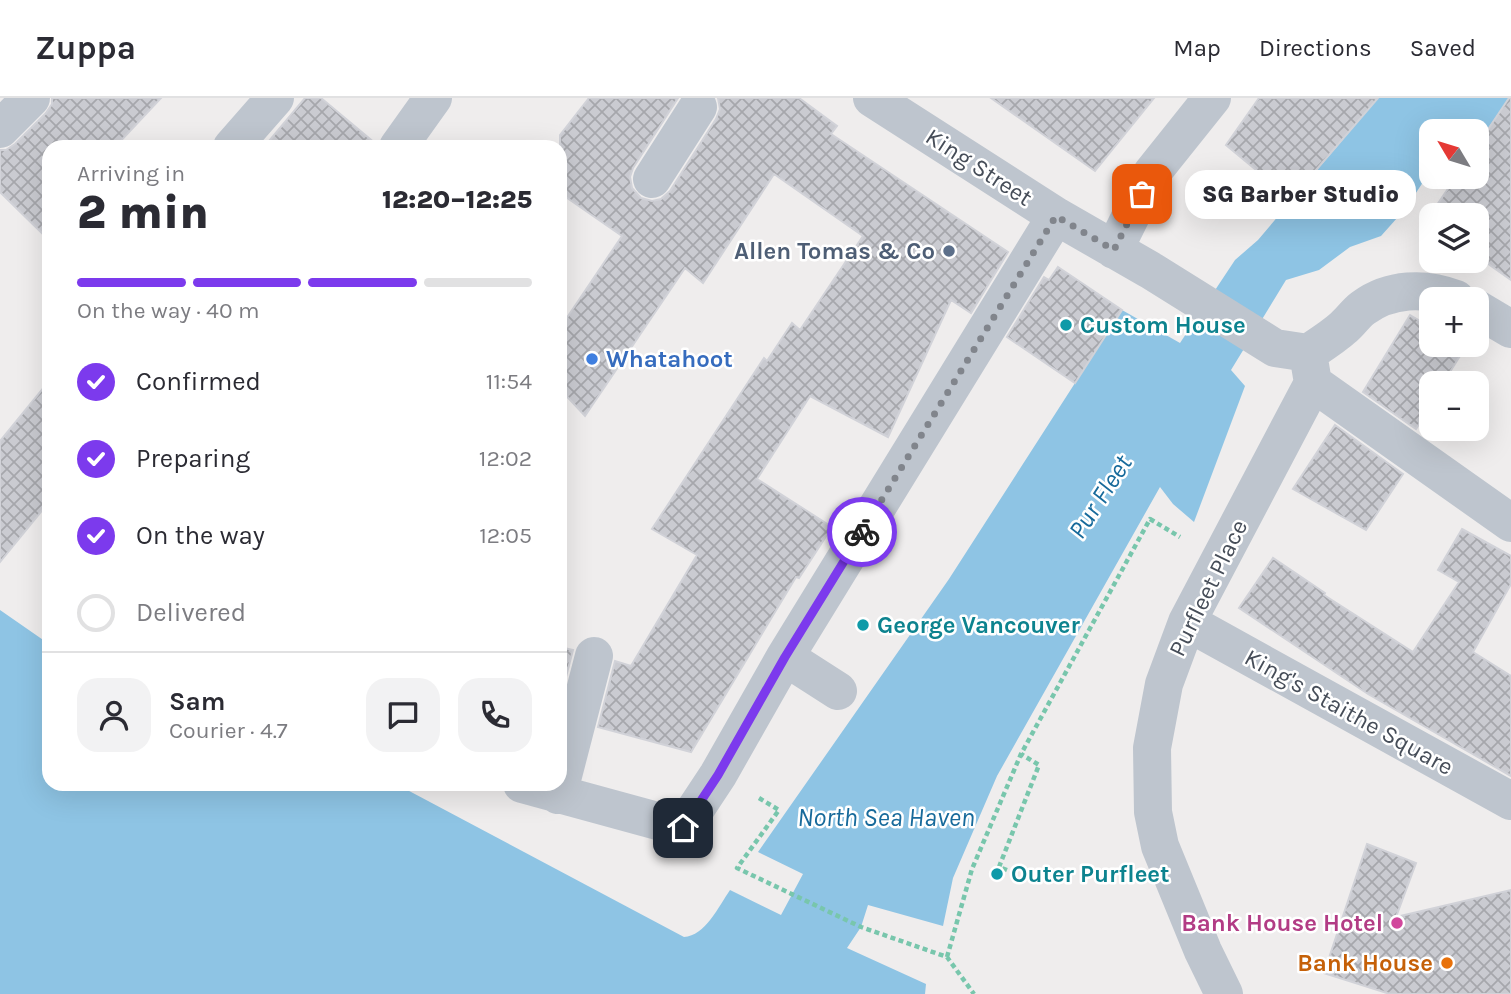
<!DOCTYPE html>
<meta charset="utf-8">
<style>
:root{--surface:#fff;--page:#f2f2f3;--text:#2b2b33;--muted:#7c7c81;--line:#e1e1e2;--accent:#7c3aed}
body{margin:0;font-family:Karla,sans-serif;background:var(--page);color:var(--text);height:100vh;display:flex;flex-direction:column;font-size:26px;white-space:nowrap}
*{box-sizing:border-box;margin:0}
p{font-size:23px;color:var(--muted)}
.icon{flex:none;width:38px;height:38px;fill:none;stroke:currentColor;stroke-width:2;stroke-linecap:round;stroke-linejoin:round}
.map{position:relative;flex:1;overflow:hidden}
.details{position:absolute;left:42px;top:42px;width:525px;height:651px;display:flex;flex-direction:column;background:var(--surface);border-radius:21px;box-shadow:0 7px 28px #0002}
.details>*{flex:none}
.needle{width:46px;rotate:308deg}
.fabs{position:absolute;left:1419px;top:21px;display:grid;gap:14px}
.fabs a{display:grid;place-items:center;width:70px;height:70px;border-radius:14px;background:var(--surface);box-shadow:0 7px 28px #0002;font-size:35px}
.pin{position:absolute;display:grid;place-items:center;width:60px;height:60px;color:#fff;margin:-30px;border-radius:14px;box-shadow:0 4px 10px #0006}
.courier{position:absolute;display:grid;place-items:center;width:70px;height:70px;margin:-35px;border:5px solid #7c3aed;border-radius:50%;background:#fff;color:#222;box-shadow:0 2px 9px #0007}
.bubble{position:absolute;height:49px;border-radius:21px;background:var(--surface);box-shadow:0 7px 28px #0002;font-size:23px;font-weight:800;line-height:49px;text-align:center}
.head em{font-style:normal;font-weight:800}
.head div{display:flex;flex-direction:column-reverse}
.head{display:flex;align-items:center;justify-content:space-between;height:119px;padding:0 35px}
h1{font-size:46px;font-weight:800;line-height:52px}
.bar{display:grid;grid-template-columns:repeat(4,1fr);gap:10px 7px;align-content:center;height:84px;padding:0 35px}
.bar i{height:9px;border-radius:5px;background:var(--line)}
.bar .selected{background:var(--accent)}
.bar p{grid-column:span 4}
.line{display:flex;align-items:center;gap:18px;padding:0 35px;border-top:2px solid var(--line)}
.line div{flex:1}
.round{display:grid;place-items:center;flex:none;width:74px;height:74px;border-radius:21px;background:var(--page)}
ol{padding:0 35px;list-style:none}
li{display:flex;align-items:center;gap:21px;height:77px}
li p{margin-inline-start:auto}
li .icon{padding:7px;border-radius:50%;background:var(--accent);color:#fff;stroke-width:4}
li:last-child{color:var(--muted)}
li i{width:38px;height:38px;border:4px solid var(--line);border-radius:50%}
header{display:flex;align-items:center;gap:42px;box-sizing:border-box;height:98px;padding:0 35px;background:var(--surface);border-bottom:2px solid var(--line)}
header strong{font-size:33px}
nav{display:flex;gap:38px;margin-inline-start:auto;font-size:24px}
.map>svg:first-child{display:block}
.water{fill:#8ec4e4}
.building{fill:url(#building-cross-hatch);stroke:#d1d2d8;stroke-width:2}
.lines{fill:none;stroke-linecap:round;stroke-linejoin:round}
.path{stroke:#78c6ac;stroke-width:4.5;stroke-dasharray:5 3.5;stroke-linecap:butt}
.minor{stroke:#bec5ce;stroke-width:38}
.done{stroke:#81858c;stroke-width:7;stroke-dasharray:0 12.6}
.route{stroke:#7c3aed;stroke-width:9}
.service-dot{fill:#5c6f8a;stroke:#fff;stroke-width:2.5}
.culture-dot{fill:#0f9aa8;stroke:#fff;stroke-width:2.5}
.shop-dot{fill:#3f7fe0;stroke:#fff;stroke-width:2.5}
.hotel-dot{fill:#d1479c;stroke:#fff;stroke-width:2.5}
.food-dot{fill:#e8710a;stroke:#fff;stroke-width:2.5}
.labels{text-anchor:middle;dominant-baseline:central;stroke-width:5;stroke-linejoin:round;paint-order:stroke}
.street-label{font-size:24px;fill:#464d58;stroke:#fff}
.service-label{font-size:24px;font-weight:bold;fill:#4e5e75;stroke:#fff;text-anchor:end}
.culture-label{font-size:24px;font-weight:bold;fill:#0d838f;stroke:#fff;text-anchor:start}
.shop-label{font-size:24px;font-weight:bold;fill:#366cbe;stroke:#fff;text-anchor:start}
.hotel-label{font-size:24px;font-weight:bold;fill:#b23c85;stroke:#fff;text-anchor:end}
.food-label{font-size:24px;font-weight:bold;fill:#c56008;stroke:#fff;text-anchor:end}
.water-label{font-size:26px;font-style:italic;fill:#176a9b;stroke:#fff}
</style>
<header>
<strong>Zuppa</strong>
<nav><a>Map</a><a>Directions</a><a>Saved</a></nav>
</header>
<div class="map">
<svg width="1511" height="896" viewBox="0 0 1511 896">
<defs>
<pattern id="building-cross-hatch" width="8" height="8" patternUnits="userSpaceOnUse" patternTransform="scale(1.75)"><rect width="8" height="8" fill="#cacbd1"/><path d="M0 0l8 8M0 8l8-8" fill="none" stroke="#a6a7ac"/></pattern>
</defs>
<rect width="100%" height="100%" fill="#efeded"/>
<path class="water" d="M 1378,0 L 1509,0 L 1477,46 L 1477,33 L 1432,33 L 1431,72 L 1406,110 L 1381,138 L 1350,149 L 1319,172 L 1286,182 L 1231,272 L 1245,288 L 1194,424 L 1173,406 L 1160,389 L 997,678 L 953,780 L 943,828 L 868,807 L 861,829 L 847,850 L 926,886 L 925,896 L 0,896 L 0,512 L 49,546 L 49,686 L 396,686 L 684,839 C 705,838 719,808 730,792 L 781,817 L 803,776 L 758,754 L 949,481 L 1122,212 L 1180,245 L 1235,162 L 1258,142 Z"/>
<path class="building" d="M 52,0 L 161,0 L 115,49 L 49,49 L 49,142 L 0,94 L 0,52 L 6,52 L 15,46 L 46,15 L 52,6 Z
M 305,0 L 321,0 L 376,46 L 376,49 L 264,49 Z
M 589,0 L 678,0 L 633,70 L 630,79 L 632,90 L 641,100 L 652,103 L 661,101 L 670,93 L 716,21 L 720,11 L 718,0 L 799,0 L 837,28 L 831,36 L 1008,154 L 971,215 L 951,202 L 888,339 L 810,298 L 757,381 L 832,429 L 799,480 L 796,479 L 691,654 L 598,629 L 615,563 L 631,568 L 697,457 L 652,431 L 764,260 L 767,263 L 792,225 L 800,232 L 863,138 L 774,76 L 703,185 L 685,170 L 585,318 L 560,291 L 560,230 L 622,138 L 560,95 L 560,37 Z
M 991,0 L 1154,0 L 1095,73 Z
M 1259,0 L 1378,0 L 1291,101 L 1226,47 Z
M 1509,0 L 1511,0 L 1511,182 L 1477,158 L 1477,117 L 1432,117 L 1432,127 L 1426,123 L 1456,79 L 1477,79 L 1477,48 Z
M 1058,169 L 1122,212 L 1075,285 L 1007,239 L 1044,179 L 1049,182 Z
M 1410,217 L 1432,230 L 1432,247 L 1459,247 L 1465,250 L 1443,285 L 1432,285 L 1432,305 L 1416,331 L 1363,294 Z
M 49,283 L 49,404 L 0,464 L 0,343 Z
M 1335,327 L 1403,376 L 1366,432 L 1293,391 Z
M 1462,431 L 1511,458 L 1511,486 L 1473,554 L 1511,578 L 1511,678 L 1368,596 L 1239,510 L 1273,460 L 1325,495 L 1324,497 L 1413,554 L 1459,484 L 1438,472 Z
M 560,549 L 573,552 L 560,602 Z
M 1367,746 L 1416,765 L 1396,819 L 1511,792 L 1511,896 L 1390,896 L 1324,875 Z"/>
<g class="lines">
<path class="path" d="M 759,700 L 779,712 L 737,770 L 861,829 L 947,859 L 974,896
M 1007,772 L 999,769 L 1039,667 L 1021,656
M 947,859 L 972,771 L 1021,656 L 1150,421 L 1180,439"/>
<path class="minor" d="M 872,0 L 1056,118 L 1150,172 L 1275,250 L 1308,255
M 0,31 L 31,0
M 232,49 L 275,0
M 398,49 L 433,0
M 652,81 L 698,9
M 1114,152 L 1152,75 L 1212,0
M 1477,211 L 1511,231
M 1308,255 C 1320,247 1333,239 1344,229 C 1351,223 1356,215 1363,210 C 1390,190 1425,189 1456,201
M 1313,285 L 1511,425
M 1187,524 L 1511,703
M 785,559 L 838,593
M 522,686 L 683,730 L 718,677 L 785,559 L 1056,118
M 558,697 L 594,558
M 1224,896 L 1203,853 L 1160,748 L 1153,714 L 1152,650 L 1164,586 L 1187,524 L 1313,285 L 1308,255"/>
</g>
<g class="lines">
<path class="done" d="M 862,434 L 1056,118 L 1114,152 L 1142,96"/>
<path class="route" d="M 683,730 L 718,677 L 785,559 L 862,434"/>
</g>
<circle class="service-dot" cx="949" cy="153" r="7"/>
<g class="culture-dot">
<circle cx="1066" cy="227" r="7"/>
<circle cx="863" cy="527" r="7"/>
<circle cx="997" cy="776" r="7"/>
</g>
<circle class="shop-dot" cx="592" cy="261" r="7"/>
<circle class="hotel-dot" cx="1397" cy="825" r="7"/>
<circle class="food-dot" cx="1447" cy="865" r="7"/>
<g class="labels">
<g class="street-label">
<text transform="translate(979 69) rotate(33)">King Street</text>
<text transform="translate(1208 490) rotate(-64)">Purfleet Place</text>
<text transform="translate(1349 614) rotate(29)">King's Staithe Square</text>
</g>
<g class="service-label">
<text x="935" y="153">Allen Tomas &amp; Co</text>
</g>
<g class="culture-label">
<text x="1080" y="227">Custom House</text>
<text x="877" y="527">George Vancouver</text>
<text x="1011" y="776">Outer Purfleet</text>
</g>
<g class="shop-label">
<text x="606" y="261">Whatahoot</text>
</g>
<g class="hotel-label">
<text x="1383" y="825">Bank House Hotel</text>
</g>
<g class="food-label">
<text x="1433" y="865">Bank House</text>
</g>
<g class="water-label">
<text transform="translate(1100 399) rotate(-57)">Pur Fleet</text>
<text x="886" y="719">North Sea Haven</text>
</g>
</g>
</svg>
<div class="fabs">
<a><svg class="needle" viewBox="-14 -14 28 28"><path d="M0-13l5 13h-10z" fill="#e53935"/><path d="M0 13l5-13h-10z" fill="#7c7c81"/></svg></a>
<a><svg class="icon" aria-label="layers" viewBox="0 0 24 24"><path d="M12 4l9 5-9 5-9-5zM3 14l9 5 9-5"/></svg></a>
<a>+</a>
<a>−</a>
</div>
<div class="pin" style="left:1142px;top:96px;background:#ea580c"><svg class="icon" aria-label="bag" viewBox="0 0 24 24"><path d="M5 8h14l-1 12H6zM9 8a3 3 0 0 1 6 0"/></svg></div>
<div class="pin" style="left:683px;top:730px;background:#1f2937"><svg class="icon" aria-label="home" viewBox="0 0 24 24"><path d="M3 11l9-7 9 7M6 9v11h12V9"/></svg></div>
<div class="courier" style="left:862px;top:434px"><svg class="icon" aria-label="bike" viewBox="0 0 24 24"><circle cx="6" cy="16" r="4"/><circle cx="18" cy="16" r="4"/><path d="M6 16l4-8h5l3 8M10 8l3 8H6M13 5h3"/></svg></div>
<div class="bubble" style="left:1185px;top:72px;width:231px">SG Barber Studio</div>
<section class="details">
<div class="head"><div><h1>2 min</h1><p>Arriving in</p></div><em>12:20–12:25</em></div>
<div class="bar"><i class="selected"></i><i class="selected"></i><i class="selected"></i><i></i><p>On the way · 40 m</p></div>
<ol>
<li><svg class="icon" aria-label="check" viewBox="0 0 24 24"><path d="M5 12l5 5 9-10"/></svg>Confirmed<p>11:54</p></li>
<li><svg class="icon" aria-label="check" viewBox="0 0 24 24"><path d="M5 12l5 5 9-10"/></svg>Preparing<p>12:02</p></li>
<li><svg class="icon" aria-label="check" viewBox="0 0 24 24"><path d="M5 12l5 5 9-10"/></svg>On the way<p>12:05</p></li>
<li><i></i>Delivered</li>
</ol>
<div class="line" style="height:126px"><a class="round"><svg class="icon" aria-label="person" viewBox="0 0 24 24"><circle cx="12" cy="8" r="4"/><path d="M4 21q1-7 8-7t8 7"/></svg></a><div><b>Sam</b><p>Courier · 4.7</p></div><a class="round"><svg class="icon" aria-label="chat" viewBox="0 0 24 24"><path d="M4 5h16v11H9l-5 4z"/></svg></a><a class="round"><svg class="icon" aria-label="phone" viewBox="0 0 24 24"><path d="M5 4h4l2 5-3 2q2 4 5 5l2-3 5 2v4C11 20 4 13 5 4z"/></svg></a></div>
</section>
</div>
